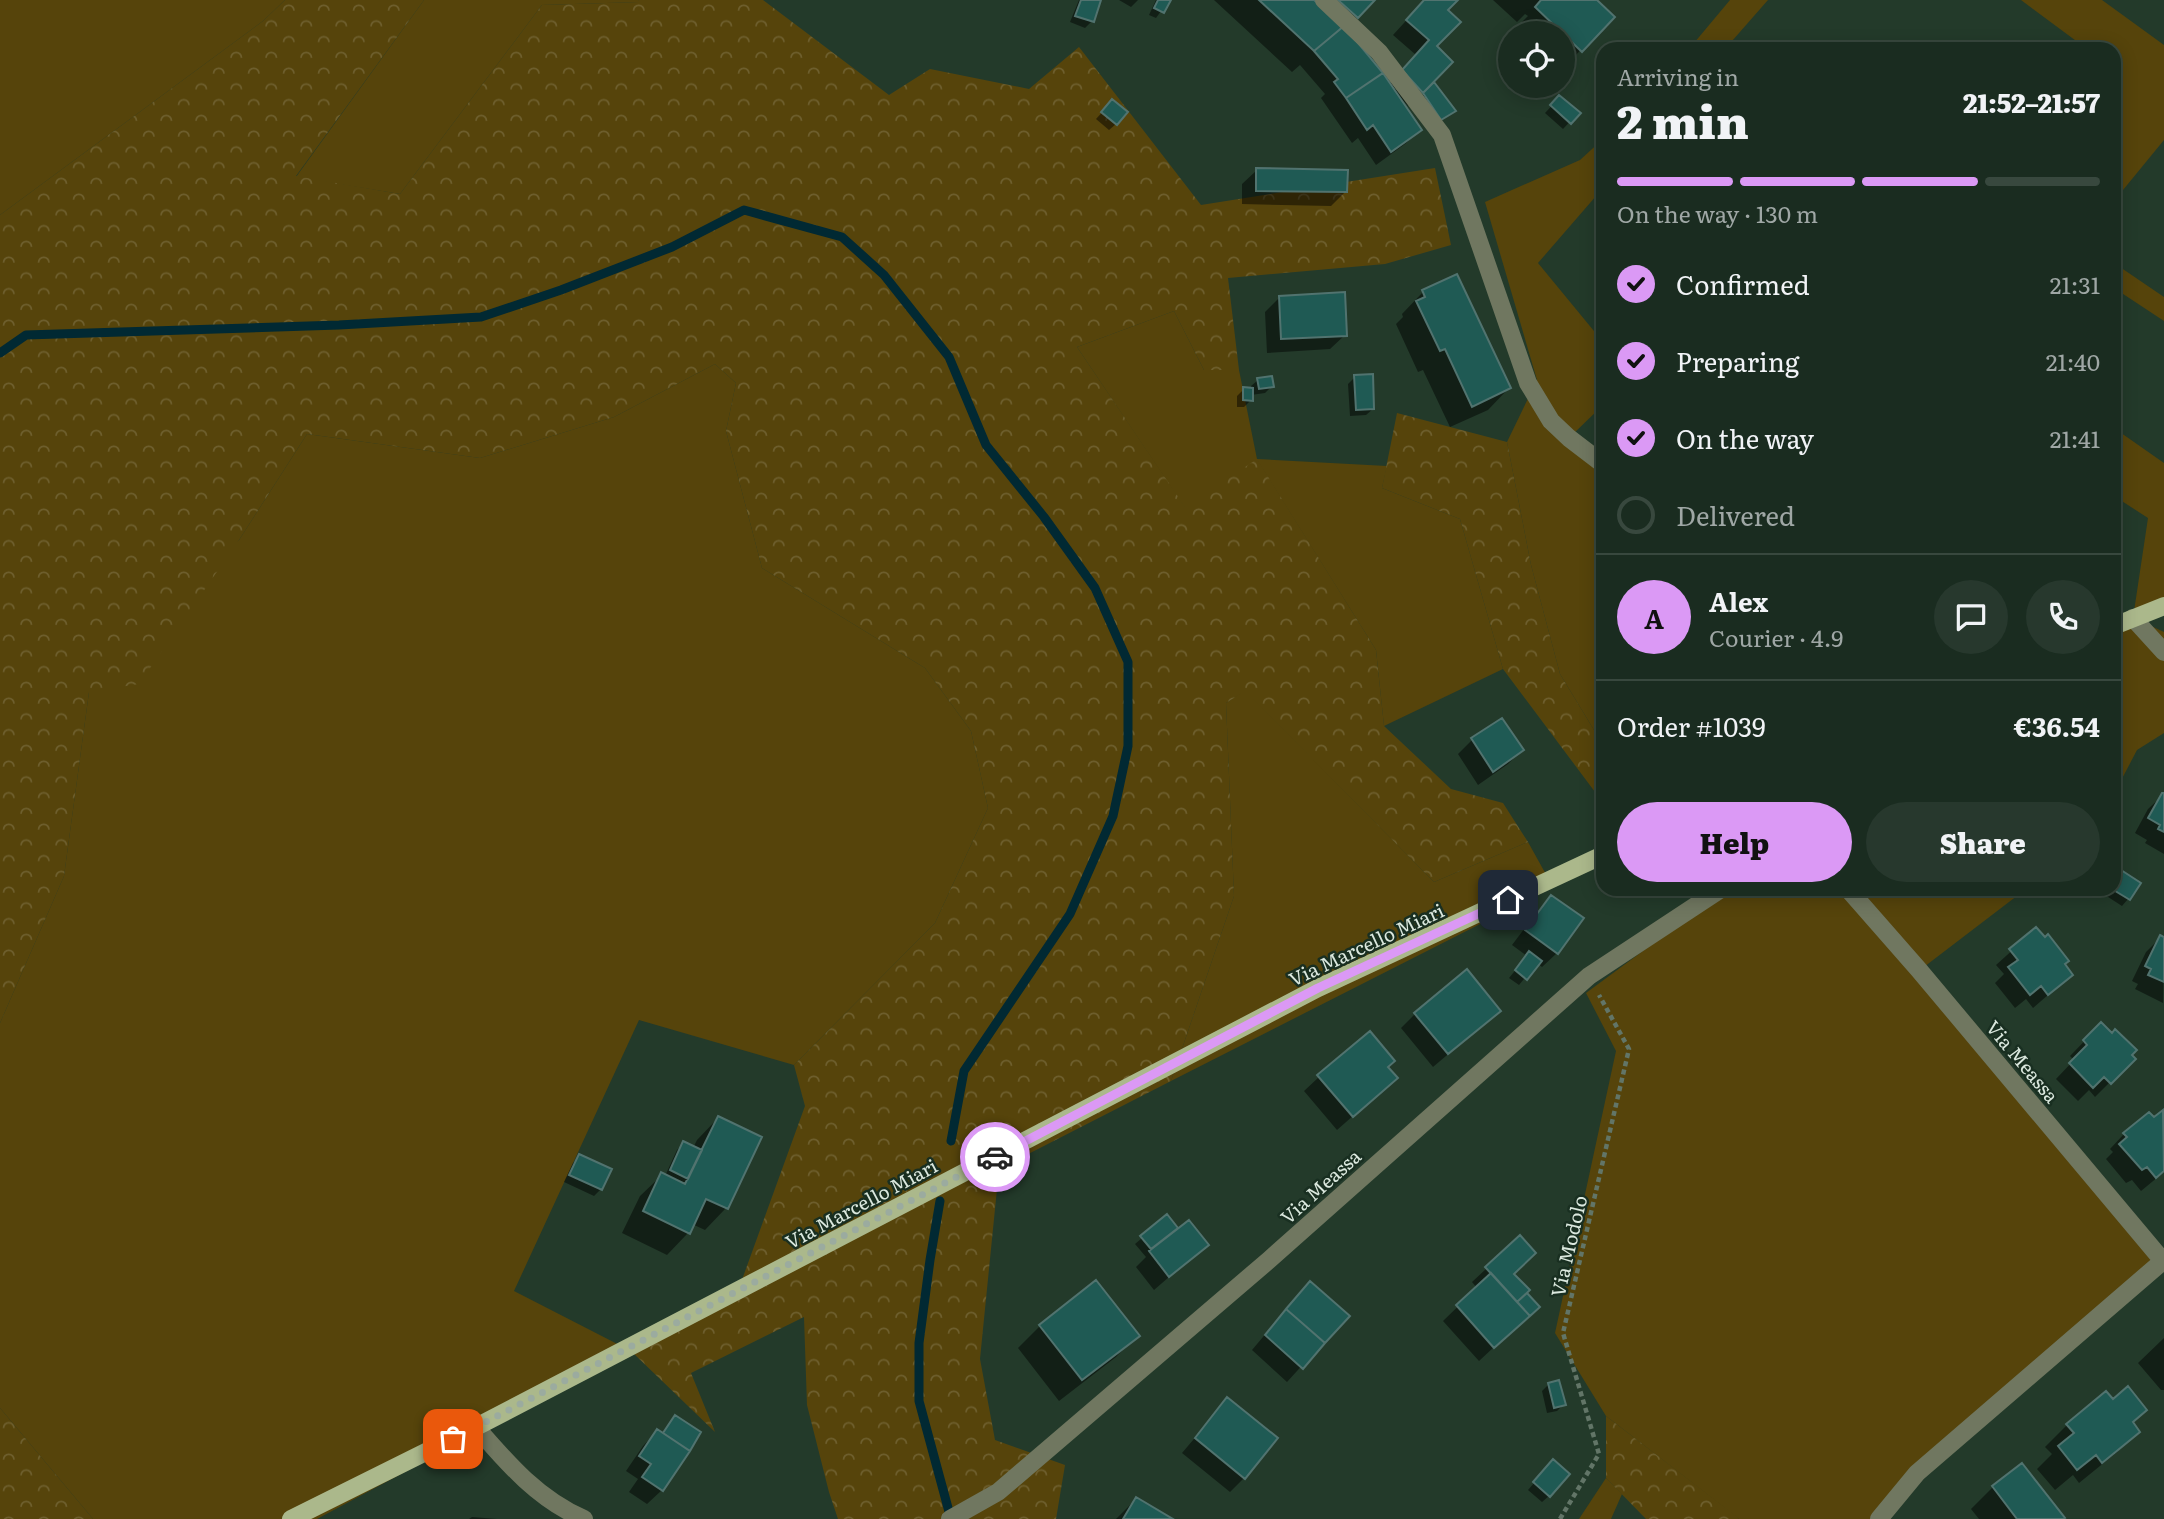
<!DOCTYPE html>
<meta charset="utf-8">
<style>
:root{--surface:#1a2c20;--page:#27382d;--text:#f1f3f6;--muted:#9fa7a5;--line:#38483e;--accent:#db99f5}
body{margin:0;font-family:Literata,serif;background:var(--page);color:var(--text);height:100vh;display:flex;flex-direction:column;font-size:26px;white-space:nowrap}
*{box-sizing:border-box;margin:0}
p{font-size:23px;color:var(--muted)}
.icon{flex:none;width:38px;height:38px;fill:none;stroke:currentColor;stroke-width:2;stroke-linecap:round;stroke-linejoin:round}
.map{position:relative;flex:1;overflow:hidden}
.details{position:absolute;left:1596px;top:42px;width:525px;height:854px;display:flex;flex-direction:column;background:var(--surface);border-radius:21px;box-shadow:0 4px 18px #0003,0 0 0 2px var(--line)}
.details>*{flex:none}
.tools{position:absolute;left:1498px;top:21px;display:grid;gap:14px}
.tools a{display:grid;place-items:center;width:77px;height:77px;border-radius:50%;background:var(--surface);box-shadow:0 4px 18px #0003,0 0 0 2px var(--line);font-size:35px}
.pin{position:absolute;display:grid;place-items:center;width:60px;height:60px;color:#fff;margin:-30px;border-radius:14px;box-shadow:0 4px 10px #0006}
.courier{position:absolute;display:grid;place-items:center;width:70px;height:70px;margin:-35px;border:5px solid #db99f5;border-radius:50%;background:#fff;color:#222;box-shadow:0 2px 9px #0007}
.overview em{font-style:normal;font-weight:800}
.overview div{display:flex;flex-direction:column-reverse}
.overview{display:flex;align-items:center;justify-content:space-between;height:119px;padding:0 21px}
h1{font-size:46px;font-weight:800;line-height:52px}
.bar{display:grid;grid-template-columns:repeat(4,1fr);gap:10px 7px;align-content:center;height:84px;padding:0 21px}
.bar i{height:9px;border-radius:5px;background:var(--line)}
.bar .selected{background:var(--accent)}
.bar p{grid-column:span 4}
.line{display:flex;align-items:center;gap:18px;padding:0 21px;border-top:2px solid var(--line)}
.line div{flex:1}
.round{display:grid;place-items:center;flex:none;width:74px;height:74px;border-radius:37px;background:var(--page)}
ol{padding:0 21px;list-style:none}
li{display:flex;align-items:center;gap:21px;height:77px}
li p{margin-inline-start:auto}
li .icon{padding:7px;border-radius:50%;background:var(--accent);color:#111;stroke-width:4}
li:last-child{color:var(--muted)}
li i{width:38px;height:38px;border:4px solid var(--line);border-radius:50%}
.cta{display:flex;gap:14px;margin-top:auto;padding:14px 21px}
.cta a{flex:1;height:80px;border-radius:42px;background:var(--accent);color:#111;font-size:28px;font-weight:800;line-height:80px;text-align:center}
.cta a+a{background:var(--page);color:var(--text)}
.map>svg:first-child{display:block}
.green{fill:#56440b}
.forest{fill:url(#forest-crowns)}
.shadow{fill:#0007}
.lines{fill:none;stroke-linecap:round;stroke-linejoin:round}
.stream{stroke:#012933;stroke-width:9}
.building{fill:#1f5a54;stroke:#51736f;stroke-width:2}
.path{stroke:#627567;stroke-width:4.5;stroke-dasharray:5 3.5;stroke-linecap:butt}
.minor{stroke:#707760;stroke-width:18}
.major{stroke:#abb88b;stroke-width:18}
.done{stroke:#9bab9f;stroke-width:7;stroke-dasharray:0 12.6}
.route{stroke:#db99f5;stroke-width:9}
.labels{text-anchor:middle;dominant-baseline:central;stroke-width:5;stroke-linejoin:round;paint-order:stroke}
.street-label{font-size:19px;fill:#dbe8de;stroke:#192f21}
</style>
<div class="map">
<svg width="2164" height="1519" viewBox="0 0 2164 1519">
<defs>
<pattern id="forest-crowns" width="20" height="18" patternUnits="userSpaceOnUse" patternTransform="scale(1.75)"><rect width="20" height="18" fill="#56440b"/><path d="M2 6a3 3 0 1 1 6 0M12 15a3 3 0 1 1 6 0" fill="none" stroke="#6e5f2e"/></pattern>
</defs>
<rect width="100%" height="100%" fill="#233a2a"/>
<path class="green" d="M 0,0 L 285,0 L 263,21 L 0,215 Z
M 424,0 L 638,0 L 640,2 L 542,5 L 400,194 L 296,177 Z
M 1730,0 L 1768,0 L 1725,49 L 1689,49 Z
M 2021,0 L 2102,0 L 2164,45 L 2164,140 L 2114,201 L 2114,49 L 2087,49 Z
M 1603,139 L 1603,188 L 1538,263 L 1603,342 L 1603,405 L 1569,438 L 1603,464 L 1603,745 L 1560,674 L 1531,565 L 1507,442 L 1537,380 L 1485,202 L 1580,160 Z
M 2114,263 L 2164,297 L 2164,321 L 2114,288 Z
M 1174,311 L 1204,370 L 1239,370 L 1257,459 L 1387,466 L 1382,488 L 1460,519 L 1503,669 L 1384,726 L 1376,650 L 1257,460 L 1185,508 L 1077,347 Z
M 715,364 L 736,383 L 726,431 L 762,568 L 925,668 L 971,731 L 988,808 L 935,923 L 794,1065 L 639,1020 L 514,1291 L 631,1351 L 317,1519 L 93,1519 L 0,1408 L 0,1023 L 64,876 L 89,692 L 239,540 L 307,434 L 480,458 L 614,417 Z
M 2114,428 L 2164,463 L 2164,606 L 2134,618 L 2164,632 L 2164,733 L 2137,750 L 2114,794 L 2114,626 L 2133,618 L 2148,518 L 2114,496 Z
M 1245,690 L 1434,882 L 1528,842 L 1553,887 L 1171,1081 L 1234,896 L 1226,703 Z
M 1727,889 L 2026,889 L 1920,970 L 2163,1261 L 1917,1473 L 1881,1519 L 1739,1519 L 1606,1416 L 1555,1333 L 1616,1051 L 1586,993 Z
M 1606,1478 L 1622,1494 L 1611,1519 L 1579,1519 Z"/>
<path class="forest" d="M 285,0 L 424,0 L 296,176 L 400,194 L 542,5 L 639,2 L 638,0 L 763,0 L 889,95 L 930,69 L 1029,89 L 1079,47 L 1201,205 L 1435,168 L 1451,245 L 1385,264 L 1228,278 L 1239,370 L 1204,370 L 1174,311 L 1077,347 L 1185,507 L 1257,459 L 1376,650 L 1384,726 L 1451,789 L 1503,803 L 1528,842 L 1434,882 L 1245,691 L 1226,703 L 1234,896 L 1171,1081 L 999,1169 L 980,1359 L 995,1440 L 1065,1465 L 1056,1519 L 838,1519 L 829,1492 L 807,1405 L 804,1317 L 691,1373 L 715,1432 L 631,1351 L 735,1299 L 805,1106 L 794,1065 L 935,923 L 988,808 L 971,731 L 925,668 L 762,568 L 726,431 L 736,383 L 715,364 L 614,417 L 480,458 L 307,434 L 239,540 L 139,684 L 89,692 L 64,876 L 0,1023 L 0,215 L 263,21 Z
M 1397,413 L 1507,442 L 1531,565 L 1560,674 L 1603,745 L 1603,798 L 1601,800 L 1503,669 L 1460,519 L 1382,488 Z
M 0,1408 L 93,1519 L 0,1519 Z
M 1606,1416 L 1736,1516 L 1739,1519 L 1646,1519 L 1606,1478 Z"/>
<path class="shadow" d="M 1079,0 L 1097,0 L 1092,21 L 1085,28 L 1070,22 Z
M 1119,0 L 1138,0 L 1131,7 Z
M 1156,0 L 1169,0 L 1156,18 L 1149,15 Z
M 1214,0 L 1311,0 L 1327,14 L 1339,0 L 1372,0 L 1344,30 L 1389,85 L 1416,55 L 1393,35 L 1425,0 L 1456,0 L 1446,10 L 1434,46 L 1451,62 L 1421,92 L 1421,97 L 1434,85 L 1454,111 L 1433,126 L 1416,98 L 1408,106 L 1401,98 L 1399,100 L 1420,130 L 1405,144 L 1376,165 L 1358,138 L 1352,143 L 1321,98 L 1325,94 L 1300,65 L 1292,72 Z
M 1493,0 L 1595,0 L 1613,17 L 1566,65 L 1563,72 L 1563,33 L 1533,33 L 1522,22 L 1528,16 L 1525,14 L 1517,22 Z
M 1560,97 L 1578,113 L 1563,129 L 1545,113 Z
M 1106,108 L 1116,124 L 1109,130 L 1096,119 Z
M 1257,170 L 1346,191 L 1331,206 L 1242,204 L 1242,184 Z
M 1423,292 L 1509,388 L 1488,410 L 1450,427 L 1423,370 L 1418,372 L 1396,324 L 1403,317 L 1402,314 Z
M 1280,297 L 1345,335 L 1330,349 L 1267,353 L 1265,312 Z
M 1355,377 L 1373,409 L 1366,415 L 1350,416 L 1348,384 Z
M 1258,380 L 1272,386 L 1265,393 L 1251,395 L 1251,400 L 1244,407 L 1237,407 L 1237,396 L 1244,389 L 1251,389 L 1251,386 Z
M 1501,720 L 1522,750 L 1508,764 L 1478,785 L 1458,754 L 1472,740 Z
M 2163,795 L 2164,795 L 2164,854 L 2145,843 L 2147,840 L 2135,833 L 2148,809 Z
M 2121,873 L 2128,899 L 2122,906 L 2105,895 L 2109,889 L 2114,889 L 2114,880 Z
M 1551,898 L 1557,953 L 1542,967 L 1537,963 L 1519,985 L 1509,978 L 1527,956 L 1512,945 L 1537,912 Z
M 2036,929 L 2071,975 L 2033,1008 L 2026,999 L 2015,1008 L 1995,983 L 2004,974 L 1996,965 Z
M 2161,937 L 2164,939 L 2163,1003 L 2135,989 L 2138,984 L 2132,981 L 2146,952 Z
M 1499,1011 L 1433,1067 L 1401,1028 L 1415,1014 Z
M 2101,1024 L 2133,1059 L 2095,1097 L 2089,1090 L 2078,1101 L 2056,1079 L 2074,1060 L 2070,1056 Z
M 1386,1067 L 1396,1078 L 1337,1130 L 1304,1091 L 1319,1077 Z
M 2162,1113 L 2164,1172 L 2141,1191 L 2132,1180 L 2126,1183 L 2106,1159 L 2113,1152 L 2110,1149 L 2124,1134 L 2149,1114 L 2154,1120 Z
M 718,1118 L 760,1138 L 726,1208 L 705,1230 L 692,1224 L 688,1233 L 667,1255 L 622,1233 L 640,1196 L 662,1175 L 665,1176 L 677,1150 L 684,1143 L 693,1148 L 697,1140 Z
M 580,1156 L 609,1169 L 601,1189 L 594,1196 L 564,1182 L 573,1163 Z
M 1167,1217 L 1178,1231 L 1206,1245 L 1154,1290 L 1136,1267 L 1146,1257 L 1135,1244 Z
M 1487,1268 L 1512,1274 L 1537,1307 L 1479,1361 L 1443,1321 L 1477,1288 L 1472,1282 Z
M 1096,1282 L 1137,1335 L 1116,1357 L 1059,1401 L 1018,1348 L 1040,1326 Z
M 1296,1298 L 1347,1316 L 1287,1382 L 1252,1350 Z
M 2164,1338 L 2164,1390 L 2161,1390 L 2138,1363 Z
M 1549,1384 L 1564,1404 L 1557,1411 L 1547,1413 L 1542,1391 Z
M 1227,1400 L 1244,1478 L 1230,1492 L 1182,1453 Z
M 675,1417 L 662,1490 L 647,1504 L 629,1492 L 638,1479 L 626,1471 L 643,1446 L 657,1431 L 662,1434 Z
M 2131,1423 L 2138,1431 L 2116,1453 L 2079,1483 L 2073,1475 L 2055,1490 L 2037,1469 L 2052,1454 L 2045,1447 L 2067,1425 Z
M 2022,1466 L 2061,1519 L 1979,1519 L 1971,1509 L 1993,1487 Z
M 1547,1468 L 1549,1496 L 1542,1502 L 1528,1490 Z
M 1136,1499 L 1170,1519 L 1116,1519 Z
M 472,1517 L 497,1519 L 469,1519 Z"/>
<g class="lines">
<path class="stream" d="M 0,353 L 26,335 L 339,325 L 481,317 L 561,290 L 672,247 L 744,210 L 842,237 L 884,275 L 949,357 L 986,445 L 1044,517 L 1095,588 L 1128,662 L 1128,746 L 1113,816 L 1070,914 L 964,1071 L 951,1141
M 940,1201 L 930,1260 L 919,1343 L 919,1401 L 951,1519"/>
</g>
<path class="building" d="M 1081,0 L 1101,0 L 1094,22 L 1075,16 Z
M 1158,0 L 1171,0 L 1164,13 L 1154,8 Z
M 1259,0 L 1314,0 L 1344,26 L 1314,51 Z
M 1338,0 L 1375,0 L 1358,18 Z
M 1424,0 L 1458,0 L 1448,10 L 1461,22 L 1437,46 L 1453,62 L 1423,93 L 1402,70 L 1429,40 L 1406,20 Z
M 1541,0 L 1597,0 L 1615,17 L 1582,52 L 1535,7 Z
M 1344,26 L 1383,73 L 1346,98 L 1334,82 L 1338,79 L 1314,51 Z
M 1383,73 L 1422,130 L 1391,152 L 1373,125 L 1367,130 L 1346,98 Z
M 1434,82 L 1456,111 L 1441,120 L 1423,93 Z
M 1559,95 L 1581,113 L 1571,124 L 1550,105 Z
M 1112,99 L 1128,112 L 1117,125 L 1101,112 Z
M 1256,168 L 1348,170 L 1347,192 L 1256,191 Z
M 1457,274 L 1511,388 L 1472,407 L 1445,349 L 1440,351 L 1416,301 L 1425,297 L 1422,290 Z
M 1345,292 L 1347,336 L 1281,339 L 1279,296 Z
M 1373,374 L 1374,409 L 1356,410 L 1354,375 Z
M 1272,376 L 1274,387 L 1259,389 L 1257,378 Z
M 1243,387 L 1253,388 L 1253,401 L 1243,400 Z
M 1502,718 L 1524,750 L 1493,772 L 1471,738 Z
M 2162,793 L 2164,793 L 2164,832 L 2158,829 L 2160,825 L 2148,818 Z
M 2121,870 L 2141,883 L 2130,900 L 2112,889 L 2114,889 L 2114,882 Z
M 1551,895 L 1584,918 L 1558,954 L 1525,930 Z
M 2036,927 L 2045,937 L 2048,934 L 2069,961 L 2065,964 L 2073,975 L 2048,995 L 2041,986 L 2030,995 L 2008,967 L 2018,960 L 2009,949 Z
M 2160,935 L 2164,937 L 2164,982 L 2148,975 L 2151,969 L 2145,966 Z
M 1529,951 L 1542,961 L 1527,980 L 1515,970 Z
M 1467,969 L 1501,1011 L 1448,1054 L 1414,1013 Z
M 2101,1022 L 2112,1033 L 2115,1029 L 2137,1050 L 2132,1055 L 2136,1059 L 2111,1084 L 2104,1077 L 2093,1088 L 2069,1063 L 2087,1045 L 2083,1040 Z
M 1370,1031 L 1395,1061 L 1388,1067 L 1398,1078 L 1353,1117 L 1317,1075 Z
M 2163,1110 L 2164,1171 L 2156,1178 L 2147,1167 L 2142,1170 L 2119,1144 L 2127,1137 L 2123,1133 L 2149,1112 L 2154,1117 Z
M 718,1116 L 762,1137 L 728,1209 L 706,1199 L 690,1234 L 643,1211 L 661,1172 L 685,1184 Z
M 683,1141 L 702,1150 L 688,1179 L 670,1170 Z
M 579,1154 L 612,1169 L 602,1190 L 569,1175 Z
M 1167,1214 L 1178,1228 L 1151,1249 L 1140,1236 Z
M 1189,1220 L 1209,1245 L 1169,1277 L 1149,1251 Z
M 1520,1235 L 1536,1253 L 1514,1274 L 1530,1290 L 1517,1302 L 1485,1267 Z
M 1491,1273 L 1530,1316 L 1494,1348 L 1456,1305 Z
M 1096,1280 L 1140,1336 L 1082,1380 L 1039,1325 Z
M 1310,1281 L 1350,1316 L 1325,1343 L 1286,1309 Z
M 1527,1293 L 1540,1307 L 1530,1316 L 1517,1302 Z
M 1286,1309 L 1325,1343 L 1303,1369 L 1265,1335 Z
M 1559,1380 L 1566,1405 L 1554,1408 L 1548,1383 Z
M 2128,1386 L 2147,1410 L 2133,1422 L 2140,1432 L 2102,1463 L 2096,1455 L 2077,1470 L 2058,1446 L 2074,1433 L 2066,1424 L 2106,1391 L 2113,1399 Z
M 1227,1397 L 1278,1438 L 1245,1479 L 1195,1438 Z
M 675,1415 L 701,1432 L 690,1451 L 663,1433 Z
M 657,1429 L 690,1451 L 663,1491 L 642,1477 L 651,1464 L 639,1456 Z
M 1553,1459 L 1570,1474 L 1550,1497 L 1533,1482 Z
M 2022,1463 L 2065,1518 L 2063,1519 L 2017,1519 L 1992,1486 Z
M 1136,1497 L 1173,1519 L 1123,1519 Z"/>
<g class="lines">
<path class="path" d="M 1560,1519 L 1599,1454 L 1563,1333 L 1629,1049 L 1599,995"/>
<path class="minor" d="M 1324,0 L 1379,52 L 1442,135 L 1528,383 L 1551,421 L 1569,438 L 1603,464
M 2133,618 L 2164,652
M 1848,889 L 1919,970 L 2163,1261
M 476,1427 C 508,1464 538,1499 584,1519
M 950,1519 L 998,1492 L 1269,1260 L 1589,976 L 1721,889
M 1879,1519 L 1917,1473 L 2164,1260"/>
<path class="major" d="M 2114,626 L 2164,606
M 291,1519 L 476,1427 L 1318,988 L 1603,855"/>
</g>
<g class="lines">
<path class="done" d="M 453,1439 L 995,1157"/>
<path class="route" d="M 995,1157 L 1318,988 L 1508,900"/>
</g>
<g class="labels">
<g class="street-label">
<text transform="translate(1366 944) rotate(-25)">Via Marcello Miari</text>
<text transform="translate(2023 1061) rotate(50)">Via Meassa</text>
<text transform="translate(1320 1186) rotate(-42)">Via Meassa</text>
<text transform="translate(861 1203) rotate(-28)">Via Marcello Miari</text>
<text transform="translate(1568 1246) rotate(-77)">Via Modolo</text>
</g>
</g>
</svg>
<div class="tools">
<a><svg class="icon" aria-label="locate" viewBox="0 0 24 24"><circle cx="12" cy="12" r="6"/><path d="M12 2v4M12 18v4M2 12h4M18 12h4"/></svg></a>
</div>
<div class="pin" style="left:453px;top:1439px;background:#ea580c"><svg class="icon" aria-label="bag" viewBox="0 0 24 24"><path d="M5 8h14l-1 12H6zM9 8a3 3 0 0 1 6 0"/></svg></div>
<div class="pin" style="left:1508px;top:900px;background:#1f2937"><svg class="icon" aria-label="home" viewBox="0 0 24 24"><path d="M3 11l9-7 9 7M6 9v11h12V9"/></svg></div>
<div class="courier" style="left:995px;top:1157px"><svg class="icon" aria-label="car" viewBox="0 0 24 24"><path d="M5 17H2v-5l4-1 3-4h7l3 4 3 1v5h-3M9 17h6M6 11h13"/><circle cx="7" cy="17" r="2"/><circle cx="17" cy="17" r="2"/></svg></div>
<section class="details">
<div class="overview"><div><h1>2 min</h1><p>Arriving in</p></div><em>21:52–21:57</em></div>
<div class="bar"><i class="selected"></i><i class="selected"></i><i class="selected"></i><i></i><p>On the way · 130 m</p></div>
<ol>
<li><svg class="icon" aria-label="check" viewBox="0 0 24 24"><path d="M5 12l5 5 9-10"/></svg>Confirmed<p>21:31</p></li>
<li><svg class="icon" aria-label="check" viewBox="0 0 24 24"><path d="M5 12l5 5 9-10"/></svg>Preparing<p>21:40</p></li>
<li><svg class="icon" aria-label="check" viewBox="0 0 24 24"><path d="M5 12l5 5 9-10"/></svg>On the way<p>21:41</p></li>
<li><i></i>Delivered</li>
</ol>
<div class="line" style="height:126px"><b class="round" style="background:var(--accent);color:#111">A</b><div><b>Alex</b><p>Courier · 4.9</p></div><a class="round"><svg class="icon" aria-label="chat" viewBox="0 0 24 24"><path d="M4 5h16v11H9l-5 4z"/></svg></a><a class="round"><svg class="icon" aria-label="phone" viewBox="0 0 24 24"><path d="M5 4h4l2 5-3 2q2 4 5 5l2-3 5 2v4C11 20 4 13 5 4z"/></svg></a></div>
<div class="line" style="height:91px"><div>Order #1039</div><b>€36.54</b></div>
<div class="cta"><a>Help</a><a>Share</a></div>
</section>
</div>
